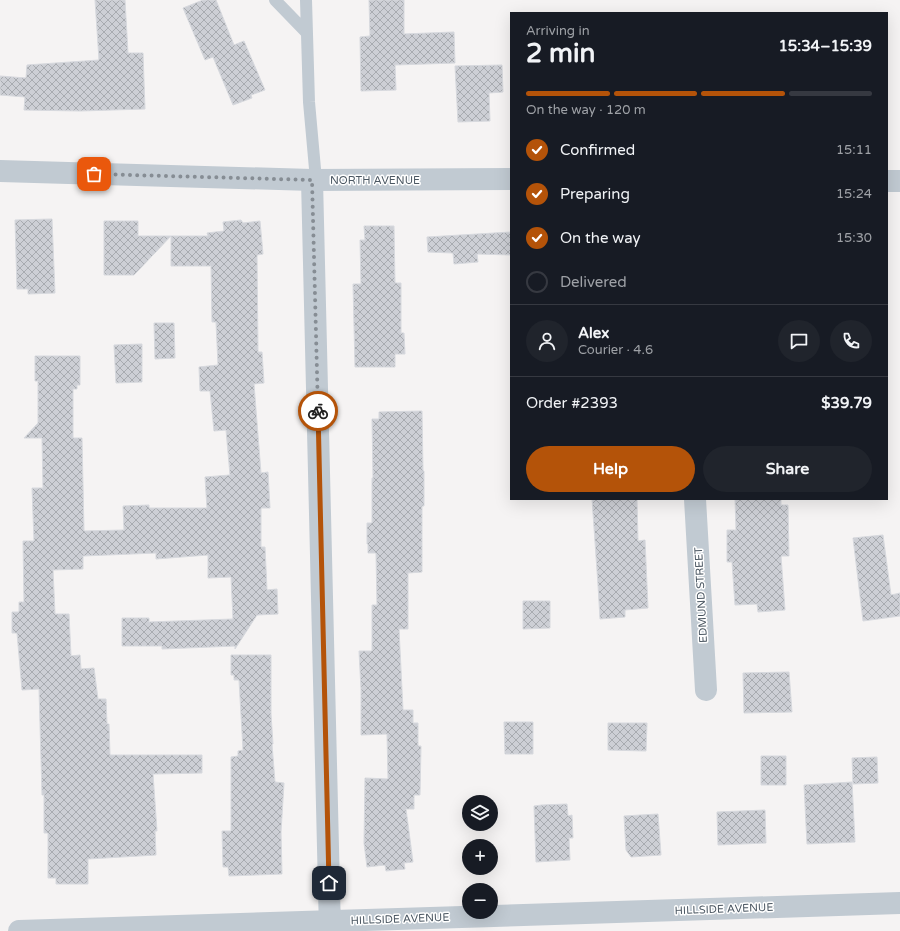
<!DOCTYPE html>
<meta charset="utf-8">
<style>
:root{--surface:#171b24;--page:#20242c;--text:#f1f3f6;--muted:#9ea1a6;--line:#363941;--accent:#b45309}
body{margin:0;font-family:"Varela Round",sans-serif;background:var(--page);color:var(--text);height:100vh;display:flex;flex-direction:column;font-size:15px;white-space:nowrap}
*{box-sizing:border-box;margin:0}
p{font-size:13px;color:var(--muted)}
.icon{flex:none;width:22px;height:22px;fill:none;stroke:currentColor;stroke-width:2;stroke-linecap:round;stroke-linejoin:round}
.map{position:relative;flex:1;overflow:hidden}
.sheet{position:absolute;left:510px;top:12px;width:378px;height:488px;display:flex;flex-direction:column;background:var(--surface);border-radius:0px;box-shadow:0 4px 16px #0002}
.sheet>*{flex:none}
.buttons{position:absolute;left:462px;top:795px;display:grid;gap:8px}
.buttons a{display:grid;place-items:center;width:36px;height:36px;border-radius:50%;background:var(--surface);box-shadow:0 4px 16px #0002;font-size:20px}
.pin{position:absolute;display:grid;place-items:center;width:34px;height:34px;color:#fff;margin:-17px;border-radius:8px;box-shadow:0 2px 6px #0006}
.courier{position:absolute;display:grid;place-items:center;width:40px;height:40px;margin:-20px;border:3px solid #b45309;border-radius:50%;background:#fff;color:#222;box-shadow:0 1px 5px #0007}
.overview em{font-style:normal;font-weight:800}
.overview div{display:flex;flex-direction:column-reverse}
.overview{display:flex;align-items:center;justify-content:space-between;height:68px;padding:0 16px}
h1{font-size:26px;font-weight:800;line-height:30px}
.bar{display:grid;grid-template-columns:repeat(4,1fr);gap:6px 4px;align-content:center;height:48px;padding:0 16px}
.bar i{height:5px;border-radius:3px;background:var(--line)}
.bar .on{background:var(--accent)}
.bar p{grid-column:span 4}
.line{display:flex;align-items:center;gap:10px;padding:0 16px;border-top:1px solid var(--line)}
.line div{flex:1}
.round{display:grid;place-items:center;flex:none;width:42px;height:42px;border-radius:21px;background:var(--page)}
ol{padding:0 16px;list-style:none}
li{display:flex;align-items:center;gap:12px;height:44px}
li p{margin-inline-start:auto}
li .icon{padding:4px;border-radius:50%;background:var(--accent);color:#fff;stroke-width:4}
li:last-child{color:var(--muted)}
li i{width:22px;height:22px;border:2px solid var(--line);border-radius:50%}
.button{display:flex;gap:8px;margin-top:auto;padding:8px 16px}
.button a{flex:1;height:46px;border-radius:24px;background:var(--accent);color:#fff;font-size:16px;font-weight:800;line-height:46px;text-align:center}
.button a+a{background:var(--page);color:var(--text)}
.map>svg:first-child{display:block}
.building{fill:url(#building-cross-hatch);stroke:#d7d9de}
.lines{fill:none;stroke-linecap:round;stroke-linejoin:round}
.service{stroke:#c1cad2;stroke-width:12}
.minor{stroke:#c1cad2;stroke-width:22}
.tertiary{stroke:#c1cad2;stroke-width:22}
.done{stroke:#868d94;stroke-width:4;stroke-dasharray:0 7.2}
.route{stroke:#b45309;stroke-width:5}
.labels{text-anchor:middle;dominant-baseline:central;stroke-width:3;stroke-linejoin:round;paint-order:stroke}
.street-label{font-size:11px;fill:#4a5661;stroke:#fff}
</style>
<div class="map">
<svg width="900" height="931" viewBox="0 0 900 931">
<defs>
<pattern id="building-cross-hatch" width="8" height="8" patternUnits="userSpaceOnUse"><rect width="8" height="8" fill="#cdcfd5"/><path d="M0 0l8 8M0 8l8-8" fill="none" stroke="#a8abb0"/></pattern>
</defs>
<rect width="100%" height="100%" fill="#f5f3f3"/>
<path class="building" d="M 95,0 L 125,0 L 128,53 L 143,53 L 145,109 L 80,111 L 24,110 L 25,97 L 0,95 L 0,76 L 26,78 L 27,65 L 99,60 Z
M 203,0 L 216,0 L 234,45 L 244,41 L 265,90 L 251,95 L 252,98 L 233,105 L 213,57 L 205,60 L 183,8 Z
M 369,0 L 404,0 L 404,34 L 454,32 L 455,63 L 395,65 L 396,90 L 361,91 L 360,37 L 370,36 Z
M 502,65 L 503,92 L 489,93 L 490,121 L 458,122 L 455,66 Z
M 52,219 L 55,293 L 28,294 L 28,289 L 17,289 L 15,220 Z
M 241,220 L 243,223 L 260,221 L 263,254 L 257,255 L 258,352 L 262,352 L 264,383 L 254,384 L 261,473 L 268,472 L 270,508 L 261,508 L 261,547 L 265,547 L 267,590 L 277,589 L 278,614 L 257,615 L 235,649 L 235,646 L 162,649 L 162,646 L 122,646 L 122,618 L 149,618 L 149,622 L 233,619 L 231,577 L 208,578 L 208,555 L 156,559 L 156,553 L 83,556 L 83,569 L 53,570 L 55,614 L 69,614 L 71,656 L 80,655 L 81,669 L 94,668 L 98,699 L 106,699 L 107,724 L 109,724 L 110,755 L 202,755 L 202,773 L 153,774 L 157,831 L 155,831 L 156,855 L 88,859 L 88,884 L 56,884 L 56,878 L 48,878 L 48,833 L 44,833 L 44,795 L 42,795 L 39,689 L 22,690 L 17,633 L 12,633 L 12,612 L 19,612 L 19,602 L 24,602 L 23,541 L 34,541 L 32,488 L 43,488 L 42,438 L 24,438 L 38,423 L 38,381 L 35,381 L 35,356 L 80,356 L 80,385 L 77,385 L 77,389 L 73,389 L 73,438 L 82,438 L 84,531 L 124,530 L 123,506 L 149,505 L 149,508 L 207,508 L 205,477 L 230,475 L 226,430 L 214,431 L 210,391 L 200,391 L 199,367 L 218,365 L 216,322 L 212,322 L 211,266 L 171,266 L 171,236 L 208,236 L 207,233 L 224,231 L 223,222 Z
M 104,221 L 138,221 L 138,236 L 171,236 L 134,275 L 104,275 Z
M 364,226 L 394,226 L 395,283 L 401,283 L 401,333 L 404,333 L 405,354 L 395,354 L 395,367 L 355,367 L 353,284 L 361,284 L 360,240 L 365,240 Z
M 511,232 L 511,255 L 477,254 L 478,262 L 454,264 L 453,253 L 428,252 L 427,237 Z
M 154,323 L 174,323 L 175,358 L 155,359 Z
M 142,344 L 142,382 L 116,383 L 114,345 Z
M 422,411 L 423,471 L 424,471 L 424,506 L 422,506 L 422,572 L 408,573 L 408,629 L 399,629 L 403,710 L 413,710 L 413,723 L 418,723 L 418,746 L 421,746 L 420,795 L 414,795 L 414,809 L 406,809 L 413,862 L 404,863 L 405,869 L 386,871 L 385,865 L 367,867 L 364,843 L 365,778 L 388,779 L 387,734 L 361,735 L 361,689 L 359,651 L 372,651 L 372,605 L 377,605 L 376,553 L 368,553 L 368,544 L 367,544 L 367,523 L 372,523 L 372,478 L 373,478 L 372,419 L 379,419 L 379,412 Z
M 592,499 L 637,499 L 638,541 L 645,540 L 648,608 L 625,610 L 625,617 L 600,619 L 598,585 Z
M 735,499 L 781,499 L 781,505 L 788,505 L 789,556 L 781,556 L 785,610 L 758,612 L 757,604 L 735,605 L 732,562 L 727,562 L 727,530 L 736,530 Z
M 883,535 L 891,595 L 900,593 L 900,616 L 863,621 L 853,538 Z
M 523,601 L 550,601 L 550,628 L 523,629 Z
M 231,655 L 271,655 L 271,714 L 273,744 L 272,744 L 275,782 L 284,783 L 281,832 L 282,874 L 229,876 L 228,867 L 223,867 L 222,831 L 231,831 L 231,757 L 238,756 L 238,751 L 243,750 L 239,680 L 234,680 L 234,675 L 231,675 Z
M 789,672 L 792,712 L 744,713 L 743,673 Z
M 504,722 L 533,722 L 533,754 L 505,754 Z
M 608,723 L 647,723 L 646,751 L 608,750 Z
M 761,756 L 786,756 L 786,785 L 761,785 Z
M 877,757 L 878,783 L 853,784 L 852,758 Z
M 852,782 L 855,842 L 807,844 L 804,785 Z
M 567,804 L 568,816 L 572,815 L 573,838 L 569,838 L 570,860 L 536,862 L 534,806 L 542,805 Z
M 765,810 L 766,843 L 718,845 L 717,812 Z
M 658,814 L 661,855 L 631,857 L 626,850 L 624,816 Z"/>
<g class="lines">
<path class="service" d="M 275,0 L 306,32
M 306,0 L 309,102 L 316,180"/>
<path class="minor" d="M 312,180 L 330,931
M 695,499 L 706,690
M 19,931 L 900,903"/>
<path class="tertiary" d="M 0,171 L 312,180 L 511,179
M 887,181 L 900,181"/>
</g>
<g class="lines">
<path class="done" d="M 94,174 L 312,180 L 318,411"/>
<path class="route" d="M 318,411 L 329,883"/>
</g>
<g class="labels">
<g class="street-label">
<text x="375" y="180">NORTH AVENUE</text>
<text transform="translate(701 595) rotate(-93)">EDMUND STREET</text>
<text transform="translate(724 909) rotate(-2)">HILLSIDE AVENUE</text>
<text transform="translate(400 919) rotate(-2)">HILLSIDE AVENUE</text>
</g>
</g>
</svg>
<div class="buttons">
<a><svg class="icon" aria-label="layers" viewBox="0 0 24 24"><path d="M12 4l9 5-9 5-9-5zM3 14l9 5 9-5"/></svg></a>
<a>+</a>
<a>−</a>
</div>
<div class="pin" style="left:94px;top:174px;background:#ea580c"><svg class="icon" aria-label="bag" viewBox="0 0 24 24"><path d="M5 8h14l-1 12H6zM9 8a3 3 0 0 1 6 0"/></svg></div>
<div class="pin" style="left:329px;top:883px;background:#1f2937"><svg class="icon" aria-label="home" viewBox="0 0 24 24"><path d="M3 11l9-7 9 7M6 9v11h12V9"/></svg></div>
<div class="courier" style="left:318px;top:411px"><svg class="icon" aria-label="bike" viewBox="0 0 24 24"><circle cx="6" cy="16" r="4"/><circle cx="18" cy="16" r="4"/><path d="M6 16l4-8h5l3 8M10 8l3 8H6M13 5h3"/></svg></div>
<section class="sheet">
<div class="overview"><div><h1>2 min</h1><p>Arriving in</p></div><em>15:34–15:39</em></div>
<div class="bar"><i class="on"></i><i class="on"></i><i class="on"></i><i></i><p>On the way · 120 m</p></div>
<ol>
<li><svg class="icon" aria-label="check" viewBox="0 0 24 24"><path d="M5 12l5 5 9-10"/></svg>Confirmed<p>15:11</p></li>
<li><svg class="icon" aria-label="check" viewBox="0 0 24 24"><path d="M5 12l5 5 9-10"/></svg>Preparing<p>15:24</p></li>
<li><svg class="icon" aria-label="check" viewBox="0 0 24 24"><path d="M5 12l5 5 9-10"/></svg>On the way<p>15:30</p></li>
<li><i></i>Delivered</li>
</ol>
<div class="line" style="height:72px"><a class="round"><svg class="icon" aria-label="person" viewBox="0 0 24 24"><circle cx="12" cy="8" r="4"/><path d="M4 21q1-7 8-7t8 7"/></svg></a><div><b>Alex</b><p>Courier · 4.6</p></div><a class="round"><svg class="icon" aria-label="chat" viewBox="0 0 24 24"><path d="M4 5h16v11H9l-5 4z"/></svg></a><a class="round"><svg class="icon" aria-label="phone" viewBox="0 0 24 24"><path d="M5 4h4l2 5-3 2q2 4 5 5l2-3 5 2v4C11 20 4 13 5 4z"/></svg></a></div>
<div class="line" style="height:52px"><div>Order #2393</div><b>$39.79</b></div>
<div class="button"><a>Help</a><a>Share</a></div>
</section>
</div>
